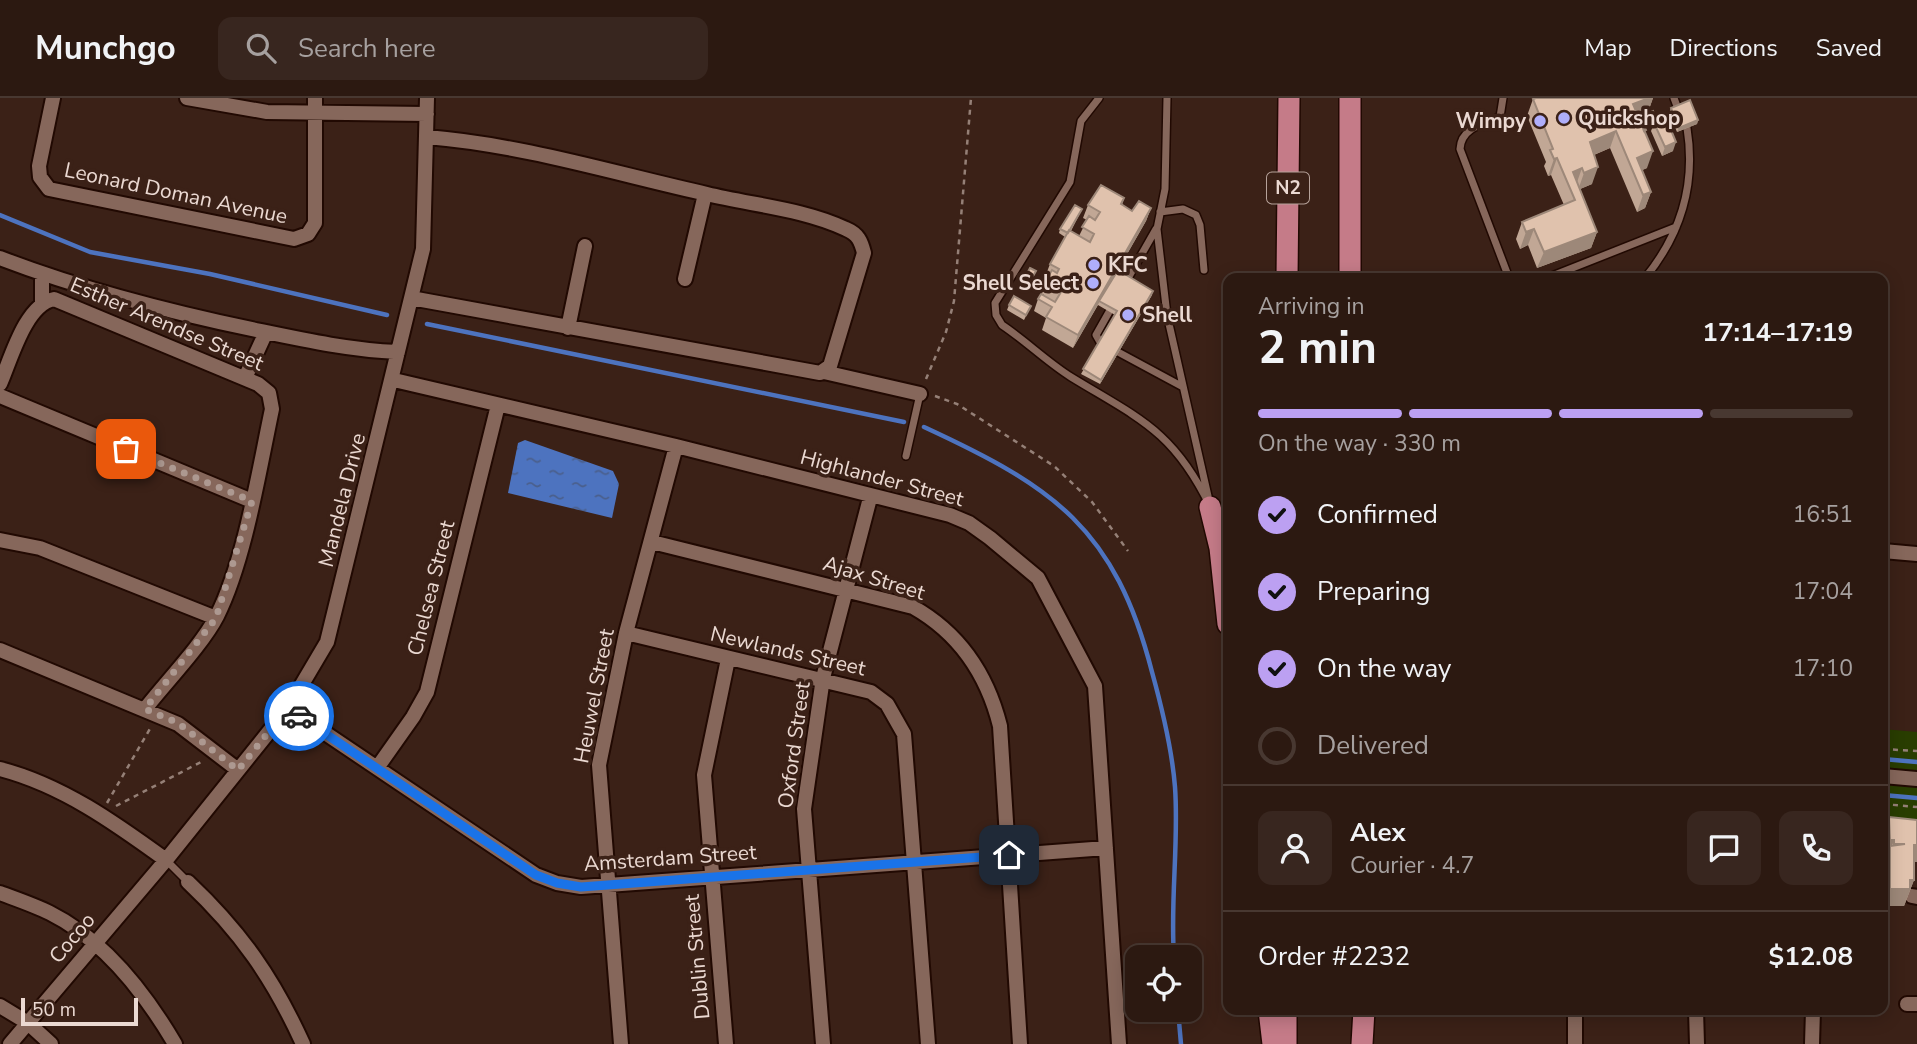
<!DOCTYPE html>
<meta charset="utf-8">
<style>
:root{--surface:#2c1911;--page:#38261f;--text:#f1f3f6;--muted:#a6a09f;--line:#483831;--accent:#bca0f2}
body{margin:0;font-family:"Nunito Sans",sans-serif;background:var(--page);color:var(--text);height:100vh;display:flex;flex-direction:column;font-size:26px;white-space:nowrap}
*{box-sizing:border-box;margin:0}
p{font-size:23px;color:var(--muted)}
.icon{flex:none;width:38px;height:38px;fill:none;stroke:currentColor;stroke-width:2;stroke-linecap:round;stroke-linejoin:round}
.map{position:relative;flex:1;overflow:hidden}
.drawer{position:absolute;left:1223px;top:175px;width:665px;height:742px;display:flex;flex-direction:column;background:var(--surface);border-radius:14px;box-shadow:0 4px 18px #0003,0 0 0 2px var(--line)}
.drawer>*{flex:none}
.buttons{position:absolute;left:1125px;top:847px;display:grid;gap:14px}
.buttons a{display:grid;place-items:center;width:77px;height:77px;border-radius:14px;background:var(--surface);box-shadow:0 4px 18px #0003,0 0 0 2px var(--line);font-size:35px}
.scale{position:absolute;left:21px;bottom:18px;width:117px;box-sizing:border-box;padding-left:7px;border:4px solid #ebd9d2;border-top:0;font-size:19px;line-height:24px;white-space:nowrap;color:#ebd9d2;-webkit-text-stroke:5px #3b2117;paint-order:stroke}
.pin{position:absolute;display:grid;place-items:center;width:60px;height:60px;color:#fff;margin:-30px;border-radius:14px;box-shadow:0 4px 10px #0006}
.courier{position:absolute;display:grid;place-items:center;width:70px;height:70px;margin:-35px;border:5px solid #1a73e8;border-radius:50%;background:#fff;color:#222;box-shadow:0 2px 9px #0007}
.headline em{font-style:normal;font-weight:700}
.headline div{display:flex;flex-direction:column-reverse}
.headline{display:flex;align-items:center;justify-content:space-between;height:119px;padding:0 35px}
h1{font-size:46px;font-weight:700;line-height:52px}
.bar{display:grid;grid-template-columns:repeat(4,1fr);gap:10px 7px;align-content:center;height:84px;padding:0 35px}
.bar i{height:9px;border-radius:5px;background:var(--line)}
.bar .active{background:var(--accent)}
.bar p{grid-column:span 4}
.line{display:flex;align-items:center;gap:18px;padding:0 35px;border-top:2px solid var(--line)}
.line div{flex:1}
.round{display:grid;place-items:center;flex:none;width:74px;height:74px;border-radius:14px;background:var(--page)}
ol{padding:0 35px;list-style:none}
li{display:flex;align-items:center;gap:21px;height:77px}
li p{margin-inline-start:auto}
li .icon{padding:7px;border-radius:50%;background:var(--accent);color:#111;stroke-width:4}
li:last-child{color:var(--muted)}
li i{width:38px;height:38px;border:4px solid var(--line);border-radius:50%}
header{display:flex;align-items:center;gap:42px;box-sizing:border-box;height:98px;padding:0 35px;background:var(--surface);border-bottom:2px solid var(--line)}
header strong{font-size:33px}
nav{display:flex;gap:38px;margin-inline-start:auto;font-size:24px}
.search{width:490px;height:63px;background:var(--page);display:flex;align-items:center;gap:18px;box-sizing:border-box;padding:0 24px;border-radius:14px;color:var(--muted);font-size:26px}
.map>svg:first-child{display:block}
.green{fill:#293d00}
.water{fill:url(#water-ripples)}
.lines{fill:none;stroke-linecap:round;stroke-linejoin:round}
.stream{stroke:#4d73bf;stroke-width:4.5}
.lane-casing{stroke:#210902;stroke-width:10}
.street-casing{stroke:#210902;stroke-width:18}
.highway-casing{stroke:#210902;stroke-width:24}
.path{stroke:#958077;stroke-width:2.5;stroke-dasharray:5 5;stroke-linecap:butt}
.lane{stroke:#86675b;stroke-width:7}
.street{stroke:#86675b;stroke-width:14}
.highway{stroke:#c57b88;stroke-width:21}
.wall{fill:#c1a795}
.shaded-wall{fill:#9d8879}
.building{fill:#e0c2ad;stroke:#9d8879;stroke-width:2}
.done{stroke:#ad9991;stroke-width:7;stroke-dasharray:0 12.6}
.route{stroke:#1a73e8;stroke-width:9}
.poi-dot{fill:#afaefa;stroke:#3b2117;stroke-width:2.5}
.labels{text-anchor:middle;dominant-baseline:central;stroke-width:7;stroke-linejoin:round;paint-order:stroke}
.shield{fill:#3b2117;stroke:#b6a29a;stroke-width:2}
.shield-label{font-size:19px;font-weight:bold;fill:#ebd9d2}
.poi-label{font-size:21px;font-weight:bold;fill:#ebd9d2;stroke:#3b2117;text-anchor:start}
.street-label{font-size:21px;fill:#ebd9d2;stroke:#3b2117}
</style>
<header>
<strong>Munchgo</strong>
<div class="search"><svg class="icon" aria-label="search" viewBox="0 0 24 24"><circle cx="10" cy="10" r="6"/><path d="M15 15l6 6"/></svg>Search here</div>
<nav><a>Map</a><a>Directions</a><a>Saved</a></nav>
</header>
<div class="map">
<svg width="1917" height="946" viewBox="0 0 1917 946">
<defs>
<pattern id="water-ripples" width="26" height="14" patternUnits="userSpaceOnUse" patternTransform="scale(1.75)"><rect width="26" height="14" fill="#4d73bf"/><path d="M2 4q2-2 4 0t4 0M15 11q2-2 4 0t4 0" fill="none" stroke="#4a5f8c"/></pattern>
</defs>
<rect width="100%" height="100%" fill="#3b2117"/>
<path class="green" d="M 1883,631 L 1917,634 L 1917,673 L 1883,671 Z
M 1883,686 L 1917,689 L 1917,728 L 1883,726 Z"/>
<path class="water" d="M 525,342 L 613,373 L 619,386 L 612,420 L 508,395 L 518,345 Z"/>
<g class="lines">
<path class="stream" d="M 0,117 L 90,154 L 210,176 L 387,217
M 427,226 L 904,324
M 924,329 C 1054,389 1115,430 1152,574 C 1162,610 1172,651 1175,689 C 1179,745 1170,803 1174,859
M 1883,661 L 1917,664
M 1883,697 L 1917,700
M 1178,912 L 1181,946"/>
<defs>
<path id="lane" d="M 1099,0 L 1081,23 L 1070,84 L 995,205 L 996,217 L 1002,227 C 1026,243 1047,264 1071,279 C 1138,320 1173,332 1210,408
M 1167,0 L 1165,91 L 1157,131 L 1167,217 L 1208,398
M 1503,0 L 1500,19 C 1482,26 1461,30 1460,51 L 1509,180
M 1674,0 L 1678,11
M 1160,114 L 1183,111 L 1196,117 L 1200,127 L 1204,172
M 1547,180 L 1676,129
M 1645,180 C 1681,136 1696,86 1687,30
M 1127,182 L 1156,131
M 1100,244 L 1096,237 L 1109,214
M 1118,254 L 1183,289
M 906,358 L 920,296
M 166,762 L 188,784"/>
<path id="street" d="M 53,0 L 39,68 L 40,79 L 49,91 L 294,141 L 308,136 L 315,125 L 315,0
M 187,0 L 267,14 L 427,16
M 0,160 C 83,192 170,214 256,232 C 304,242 350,252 398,254
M 42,176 L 42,204
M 685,181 L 705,96
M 411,200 L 820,275 L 830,268 L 833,258 L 864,155 C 861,143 858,136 846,131 C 804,111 752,107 707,96 C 613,75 523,47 427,39
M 568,230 L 585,148
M 824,274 L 920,296
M 245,280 L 266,234
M 394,282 L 676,348 L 950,417 L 969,425 L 990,440 L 1038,480 L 1095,588 L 1119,946
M 0,286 C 11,261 25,207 54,201 L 258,286 L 269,295 L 272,311 C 259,372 245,462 217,518 C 202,547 166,584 145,611
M 0,298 L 252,403
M 0,442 L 40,450 L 216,520
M 652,444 L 913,509 C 959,535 987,576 1000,628 L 1020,946
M 1883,453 L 1917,456
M 626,535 L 871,594 L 887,606 L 904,636 L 928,946
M 0,552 L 178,626 L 238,672
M 288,610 L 536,777 L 557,785 L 581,789 L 1106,750
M 377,670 L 413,619 L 427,594 L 498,307
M 0,671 C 62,687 115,725 166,762
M 1883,678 L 1917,681
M 188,784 C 241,834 273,880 303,946
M 0,795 C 16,801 34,807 50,815 C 104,842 145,895 175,946
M 1912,798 L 1917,799
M 1907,906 L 1917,906
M 0,908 L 28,925 L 51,946
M 1696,912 L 1697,946
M 10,946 L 166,762 L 288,610 L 327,544 L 423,151 L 427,0
M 621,946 L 599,667 L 626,535 L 676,348
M 726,946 L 704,677 L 728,561
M 823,946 L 804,711 L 823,580 L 870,400
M 1575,946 L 1575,912
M 1812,946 L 1813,912"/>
<path id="highway" d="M 1350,0 L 1350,180
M 1287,180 L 1289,0
M 1210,409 L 1220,450 L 1228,526
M 1269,912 L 1273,946
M 1286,946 L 1286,912
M 1362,946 L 1364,912"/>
</defs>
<use href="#lane" class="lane-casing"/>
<use href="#street" class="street-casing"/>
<use href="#highway" class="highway-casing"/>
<path class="path" d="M 926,281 L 946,234 L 954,203 L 971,0
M 935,298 L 957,306 L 1054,368 L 1092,404 L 1128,453
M 1883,651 L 1917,653
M 107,705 L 151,629
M 1883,706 L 1917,709
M 116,708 L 203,663"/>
<use href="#lane" class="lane"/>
<use href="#street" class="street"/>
<use href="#highway" class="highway"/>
</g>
<path class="wall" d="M 1536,0 L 1653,0 L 1648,14 L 1638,18 L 1656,22 L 1655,25 L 1673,53 L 1662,58 L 1651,33 L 1654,26 L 1645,30 L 1647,70 L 1642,72 L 1651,94 L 1645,110 L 1637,114 L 1610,50 L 1594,57 L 1592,86 L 1580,91 L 1597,134 L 1591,150 L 1537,170 L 1528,147 L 1520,151 L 1516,141 L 1522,124 L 1564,107 L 1551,77 L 1548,78 L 1544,68 L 1546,64 L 1527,18 L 1533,1 Z
M 1671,10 L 1698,22 L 1697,26 L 1677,34 L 1669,15 Z
M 1124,100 L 1122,107 L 1132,113 L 1151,110 L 1146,123 L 1118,172 L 1152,197 L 1100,286 L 1081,276 L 1115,217 L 1098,207 L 1073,250 L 1042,232 L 1046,220 L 1034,213 L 1038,201 L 1044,197 L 1041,195 L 1047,180 L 1045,179 L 1050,166 L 1065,139 L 1059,135 L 1060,131 L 1082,111 L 1071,133 L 1079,138 L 1087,122 L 1083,120 L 1088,107 Z
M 1036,173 L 1029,186 L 1024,183 L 1025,179 Z
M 1009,207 L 1031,208 L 1024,222 L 1007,212 Z
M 1889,719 L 1914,764 L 1914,782 L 1904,808 L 1884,808 L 1884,764 L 1886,759 L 1884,758 L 1883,736 Z"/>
<path class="shaded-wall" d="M 1649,0 L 1653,0 L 1648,14 L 1627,23 L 1633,6 Z
M 1656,22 L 1655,26 L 1642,31 L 1644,27 Z
M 1698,22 L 1697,26 L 1677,34 L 1679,30 Z
M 1616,33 L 1610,50 L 1584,61 L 1590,44 Z
M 1676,44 L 1673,53 L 1662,58 L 1665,49 Z
M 1653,53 L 1647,70 L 1634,76 L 1637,60 Z
M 1557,60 L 1551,77 L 1548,78 L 1554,61 Z
M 1598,69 L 1592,86 L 1578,92 L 1584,75 Z
M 1582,70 L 1576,87 L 1573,74 Z
M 1651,94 L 1645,110 L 1637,114 L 1643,97 Z
M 1151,110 L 1146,123 L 1073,250 L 1078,237 Z
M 1534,131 L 1528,147 L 1520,151 L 1526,134 Z
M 1597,134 L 1591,150 L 1537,170 L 1544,154 Z
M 1153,193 L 1152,197 L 1100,286 L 1101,282 Z
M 1890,742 L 1894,742 L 1890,754 L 1890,748 L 1886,759 L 1884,758 Z
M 1914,747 L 1917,747 L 1917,764 L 1908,764 Z
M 1910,782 L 1914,782 L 1904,808 L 1884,808 L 1890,791 Z"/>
<path class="building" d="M 1536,0 L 1649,0 L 1633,6 L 1653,53 L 1637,60 L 1651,94 L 1643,97 L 1616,33 L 1590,44 L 1598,69 L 1584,75 L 1582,70 L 1573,74 L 1597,134 L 1544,154 L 1534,131 L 1526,134 L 1522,124 L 1575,102 L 1557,60 L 1554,61 L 1550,52 L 1553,51 L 1533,1 Z
M 1690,2 L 1698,22 L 1679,30 L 1671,10 Z
M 1653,13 L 1656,22 L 1644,27 L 1646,32 L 1644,33 L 1639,19 Z
M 1666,20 L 1676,44 L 1665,49 L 1654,25 Z
M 1101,87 L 1124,100 L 1121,106 L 1132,113 L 1139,103 L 1151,110 L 1078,237 L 1046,219 L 1052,209 L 1038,201 L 1041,196 L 1055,204 L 1061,194 L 1046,182 L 1052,172 L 1057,175 L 1059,171 L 1050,166 L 1069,132 L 1090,144 L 1094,136 L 1082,129 L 1089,118 L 1095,122 L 1100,114 L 1088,107 Z
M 1075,107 L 1082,111 L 1068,135 L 1060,131 Z
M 1030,170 L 1036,173 L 1031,182 L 1025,179 Z
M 1118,172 L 1153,193 L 1101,282 L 1083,271 L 1117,213 L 1099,203 Z
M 1014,198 L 1031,208 L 1026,217 L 1009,207 Z
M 1889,719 L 1917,722 L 1917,747 L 1914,747 L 1914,782 L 1910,782 L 1910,791 L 1890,791 L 1890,748 L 1905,746 L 1894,746 L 1894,742 L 1890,742 Z"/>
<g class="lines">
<path class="done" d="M 126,351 L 252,403 L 216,520 L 145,611 L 178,625 L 238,672 L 288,610 L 299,618"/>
<path class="route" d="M 299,618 L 536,777 L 557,785 L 581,789 L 1009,757"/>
</g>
<g class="poi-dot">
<circle cx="1564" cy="20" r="7"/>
<circle cx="1540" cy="23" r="7"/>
<circle cx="1094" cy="167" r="7"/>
<circle cx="1093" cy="185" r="7"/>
<circle cx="1128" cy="217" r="7"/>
</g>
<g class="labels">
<rect class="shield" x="1267" y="74.5" width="42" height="31" rx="5"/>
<g class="shield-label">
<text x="1288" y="90">N2</text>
</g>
<g class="poi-label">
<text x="1578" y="20">Quickshop</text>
<text x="1526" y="23" text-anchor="end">Wimpy</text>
<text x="1108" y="167">KFC</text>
<text x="1079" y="185" text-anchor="end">Shell Select</text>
<text x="1142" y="217">Shell</text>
</g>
<g class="street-label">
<text transform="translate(176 95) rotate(12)">Leonard Doman Avenue</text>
<text transform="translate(167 226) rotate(23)">Esther Arendse Street</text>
<text transform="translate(882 380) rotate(15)">Highlander Street</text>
<text transform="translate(342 402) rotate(-76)">Mandela Drive</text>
<text transform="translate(874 480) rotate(17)">Ajax Street</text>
<text transform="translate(431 490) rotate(-76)">Chelsea Street</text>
<text transform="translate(788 553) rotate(13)">Newlands Street</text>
<text transform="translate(594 598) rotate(-79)">Heuwel Street</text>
<text transform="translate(794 647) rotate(-82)">Oxford Street</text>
<text transform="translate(670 760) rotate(-4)">Amsterdam Street</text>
<text transform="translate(72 840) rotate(-50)">Cocoo</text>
<text transform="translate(697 859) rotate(-95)">Dublin Street</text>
</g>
</g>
</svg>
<div class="buttons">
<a><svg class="icon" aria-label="locate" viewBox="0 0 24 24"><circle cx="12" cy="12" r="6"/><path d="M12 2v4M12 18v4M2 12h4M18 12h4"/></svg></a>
</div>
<div class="scale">50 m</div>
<div class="pin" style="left:126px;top:351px;background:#ea580c"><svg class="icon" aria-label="bag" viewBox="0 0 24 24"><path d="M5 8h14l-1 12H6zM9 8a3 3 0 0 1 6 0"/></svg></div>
<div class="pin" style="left:1009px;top:757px;background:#1f2937"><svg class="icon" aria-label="home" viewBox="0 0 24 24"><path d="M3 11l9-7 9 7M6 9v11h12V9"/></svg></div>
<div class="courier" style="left:299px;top:618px"><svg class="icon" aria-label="car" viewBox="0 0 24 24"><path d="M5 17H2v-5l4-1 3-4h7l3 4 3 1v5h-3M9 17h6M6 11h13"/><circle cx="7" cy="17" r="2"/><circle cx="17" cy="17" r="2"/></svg></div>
<section class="drawer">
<div class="headline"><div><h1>2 min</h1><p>Arriving in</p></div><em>17:14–17:19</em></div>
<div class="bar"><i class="active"></i><i class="active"></i><i class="active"></i><i></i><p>On the way · 330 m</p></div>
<ol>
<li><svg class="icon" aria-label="check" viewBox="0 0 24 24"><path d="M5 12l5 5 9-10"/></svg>Confirmed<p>16:51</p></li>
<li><svg class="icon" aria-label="check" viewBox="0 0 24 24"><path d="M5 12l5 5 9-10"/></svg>Preparing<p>17:04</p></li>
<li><svg class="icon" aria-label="check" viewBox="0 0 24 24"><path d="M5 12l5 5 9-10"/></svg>On the way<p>17:10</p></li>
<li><i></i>Delivered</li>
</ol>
<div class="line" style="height:126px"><a class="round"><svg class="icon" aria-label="person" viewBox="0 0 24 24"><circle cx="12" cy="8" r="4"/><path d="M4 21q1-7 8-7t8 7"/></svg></a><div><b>Alex</b><p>Courier · 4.7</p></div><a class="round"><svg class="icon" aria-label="chat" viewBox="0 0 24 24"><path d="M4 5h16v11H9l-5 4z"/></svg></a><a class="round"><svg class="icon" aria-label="phone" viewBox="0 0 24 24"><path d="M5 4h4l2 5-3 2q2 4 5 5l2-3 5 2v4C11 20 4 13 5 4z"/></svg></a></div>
<div class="line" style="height:91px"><div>Order #2232</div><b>$12.08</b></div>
</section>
</div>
